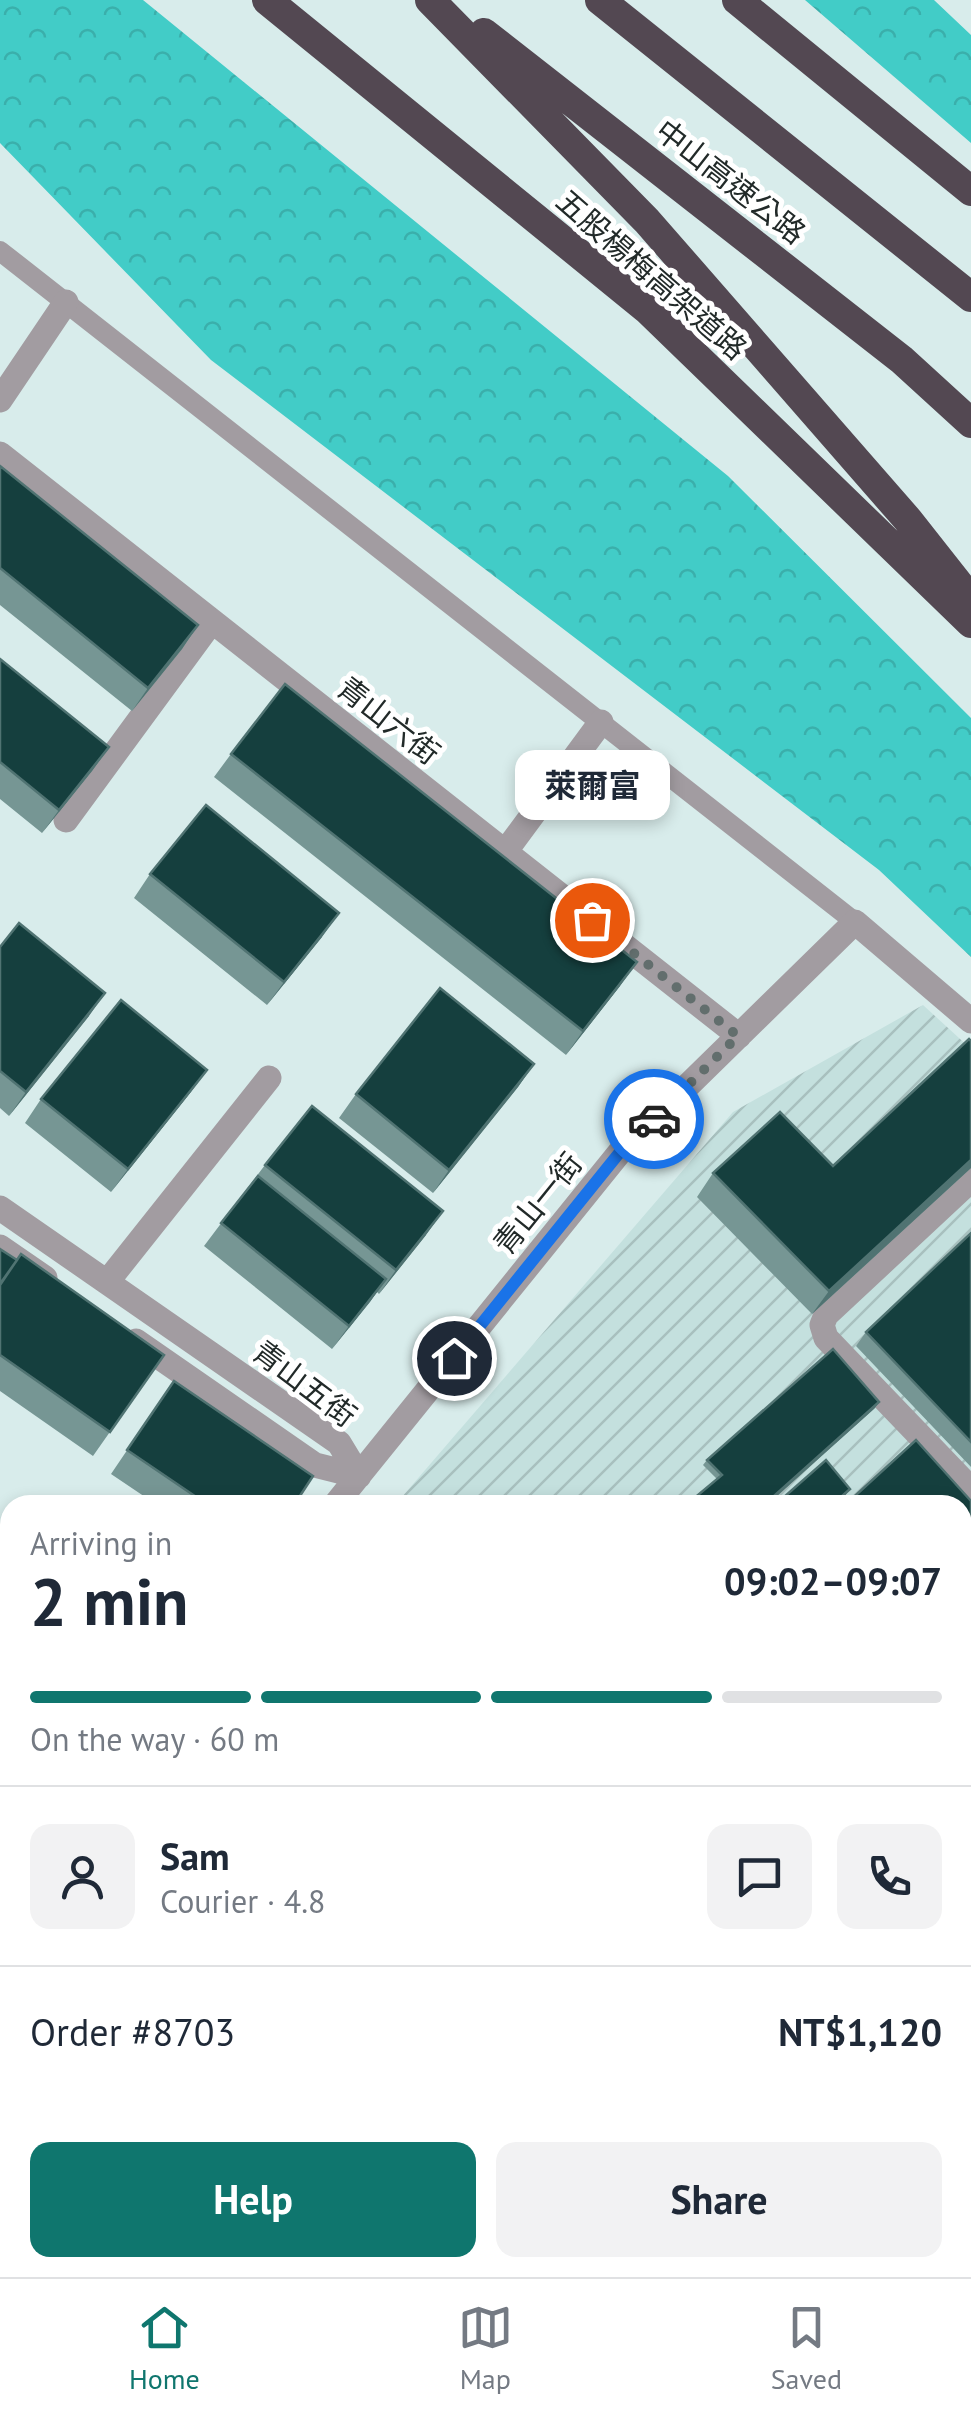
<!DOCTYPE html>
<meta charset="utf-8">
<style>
:root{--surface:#fff;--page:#f2f2f3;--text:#1f2937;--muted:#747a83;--line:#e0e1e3;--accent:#0f766e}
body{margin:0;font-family:"PT Sans","Noto Sans TC",sans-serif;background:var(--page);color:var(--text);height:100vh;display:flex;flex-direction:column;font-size:38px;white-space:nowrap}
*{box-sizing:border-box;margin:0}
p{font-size:32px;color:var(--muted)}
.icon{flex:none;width:55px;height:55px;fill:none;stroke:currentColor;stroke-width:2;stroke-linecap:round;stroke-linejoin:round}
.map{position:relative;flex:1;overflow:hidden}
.panel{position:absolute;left:0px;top:1495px;width:972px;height:782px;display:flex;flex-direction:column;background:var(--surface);border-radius:30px 30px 0 0;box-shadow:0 5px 15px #0003}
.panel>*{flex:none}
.pin{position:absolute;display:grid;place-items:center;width:85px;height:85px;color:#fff;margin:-42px;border:5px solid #fff;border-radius:50%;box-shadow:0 2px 10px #0007}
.courier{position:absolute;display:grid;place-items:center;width:100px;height:100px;margin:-50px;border:8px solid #1a73e8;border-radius:50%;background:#fff;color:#222;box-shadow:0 2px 12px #0007}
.bubble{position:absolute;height:70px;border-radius:20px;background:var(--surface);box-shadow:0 5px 15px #0003;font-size:32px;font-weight:700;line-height:70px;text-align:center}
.overview em{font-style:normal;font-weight:700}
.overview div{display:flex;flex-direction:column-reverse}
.overview{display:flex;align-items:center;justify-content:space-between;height:170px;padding:0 30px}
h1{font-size:65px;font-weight:700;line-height:75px}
.bar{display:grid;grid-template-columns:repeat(4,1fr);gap:15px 10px;align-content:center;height:120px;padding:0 30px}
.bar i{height:12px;border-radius:8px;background:var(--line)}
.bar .active{background:var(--accent)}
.bar p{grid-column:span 4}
.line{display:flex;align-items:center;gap:25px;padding:0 30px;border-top:2px solid var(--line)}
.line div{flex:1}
.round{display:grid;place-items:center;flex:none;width:105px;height:105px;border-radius:20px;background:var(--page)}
.cta{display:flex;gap:20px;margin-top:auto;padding:20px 30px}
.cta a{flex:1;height:115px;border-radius:20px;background:var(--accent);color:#fff;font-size:40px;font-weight:700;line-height:115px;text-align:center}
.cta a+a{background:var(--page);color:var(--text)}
.dock{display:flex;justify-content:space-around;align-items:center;height:140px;border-top:2px solid var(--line);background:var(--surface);font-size:28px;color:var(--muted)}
.dock a{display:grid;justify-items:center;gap:5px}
.dock .active{color:var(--accent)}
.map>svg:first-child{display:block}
.industrial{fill:url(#industrial-furrows)}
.forest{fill:url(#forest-crowns)}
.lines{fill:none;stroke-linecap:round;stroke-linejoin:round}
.lane{stroke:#a29ca1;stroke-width:20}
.street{stroke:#a29ca1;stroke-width:25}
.secondary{stroke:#80787f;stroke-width:25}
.highway{stroke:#534852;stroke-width:30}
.wall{fill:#769694}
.shaded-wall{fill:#507372}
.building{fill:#153f3e;stroke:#507372;stroke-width:2.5}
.done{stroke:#626e6d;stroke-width:10;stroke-dasharray:0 18}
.route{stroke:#1a73e8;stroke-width:12}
.labels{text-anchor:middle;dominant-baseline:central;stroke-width:10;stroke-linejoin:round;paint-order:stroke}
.street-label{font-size:30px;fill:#222a29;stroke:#fff}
</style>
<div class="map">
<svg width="971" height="2277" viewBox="0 0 971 2277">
<defs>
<pattern id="industrial-furrows" width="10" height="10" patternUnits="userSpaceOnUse" patternTransform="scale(2.5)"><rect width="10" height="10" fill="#c4e0de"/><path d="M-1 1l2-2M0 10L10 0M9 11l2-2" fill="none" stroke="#a8c0be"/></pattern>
<pattern id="forest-crowns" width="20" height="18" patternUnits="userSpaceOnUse" patternTransform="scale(2.5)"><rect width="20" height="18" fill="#42ccc7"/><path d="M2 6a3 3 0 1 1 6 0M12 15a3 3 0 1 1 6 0" fill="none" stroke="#3aafab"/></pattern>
</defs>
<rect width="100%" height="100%" fill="#d8eceb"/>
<path class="industrial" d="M 923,1005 L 971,1049 L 971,2277 L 54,2277 L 54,2268 L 962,2268 L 962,1505 L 395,1505 L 733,1112 Z"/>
<path class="forest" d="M 0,0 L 143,0 L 728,476 L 971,718 L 971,957 L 879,870 L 211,360 L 0,143 Z
M 805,0 L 934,0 L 971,35 L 971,143 Z"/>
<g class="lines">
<path class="lane" d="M 0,251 L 855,922"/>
<path class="street" d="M 0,400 L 66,302
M 0,454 L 739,1036
M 66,820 L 212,621
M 505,852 L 601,722
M 971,1180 L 826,1315 L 822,1325 L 826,1338 L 971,1489
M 0,1208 L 339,1443 L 359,1476
M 0,1247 L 45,1278
M 107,1282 L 269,1078
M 136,1341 L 315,1465 L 359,1476
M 335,1505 L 620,1152 L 855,922 L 971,1021
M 962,2227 L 971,2224
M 27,2268 L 28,2277
M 914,2268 L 914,2277"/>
<path class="secondary" d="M 962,2061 L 971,2049"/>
<path class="highway" d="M 267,0 L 647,309 L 971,623
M 430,0 L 647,221 L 908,520 L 971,600
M 600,0 L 971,297
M 737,0 L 971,191
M 484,33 L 902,360 L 971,423"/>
</g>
<path class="wall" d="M 0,466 L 198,625 L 182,649 L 132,711 L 0,605 Z
M 0,659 L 109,747 L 92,771 L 42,833 L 0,799 Z
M 231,754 L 620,986 L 566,1055 L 214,777 Z
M 150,874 L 322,937 L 267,1005 L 134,898 Z
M 0,947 L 89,1016 L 9,1116 L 0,1108 Z
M 534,1064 L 518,1087 L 433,1193 L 339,1118 L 356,1094 Z
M 207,1070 L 190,1093 L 111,1192 L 25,1123 L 41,1099 Z
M 265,1165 L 426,1235 L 379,1294 L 377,1292 L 332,1349 L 204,1246 Z
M 833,1166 L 971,1168 L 812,1314 L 697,1197 L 713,1173 Z
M 971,1233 L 971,1467 L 856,1346 L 866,1332 Z
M 0,1249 L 164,1355 L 93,1456 L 0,1391 Z
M 174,1381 L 294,1505 L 157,1505 L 111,1474 Z
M 875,1408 L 767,1505 L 686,1505 L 717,1479 L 703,1465 L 707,1460 Z
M 971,1501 L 971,1832 L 966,1836 L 962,1832 L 962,1505 Z
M 962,1855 L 971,1860 L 971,1970 L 962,1964 Z
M 752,2268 L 871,2268 L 871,2277 L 752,2277 Z"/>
<path class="shaded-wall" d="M 198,625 L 182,649 L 132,711 L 148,688 Z
M 109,747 L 92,771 L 42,833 L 59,810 Z
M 339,913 L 322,937 L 267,1005 L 284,982 Z
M 637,962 L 620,986 L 566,1055 L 583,1031 Z
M 105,993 L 89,1016 L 9,1116 L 26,1092 Z
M 534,1064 L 518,1087 L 433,1193 L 449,1170 Z
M 207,1070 L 190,1093 L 111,1192 L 128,1169 Z
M 971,1160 L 971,1168 L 812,1314 L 829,1291 Z
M 443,1211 L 426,1235 L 379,1294 L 396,1270 Z
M 386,1279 L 370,1302 L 332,1349 L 349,1326 Z
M 879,1402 L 875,1408 L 767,1505 L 764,1505 Z
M 850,1489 L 838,1505 L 832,1505 Z
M 70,2268 L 182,2268 L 682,2275 L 681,2277 L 64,2276 Z"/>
<path class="building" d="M 0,466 L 198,625 L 148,688 L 0,568 Z
M 0,659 L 109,747 L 59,810 L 0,762 Z
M 285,684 L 637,962 L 583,1031 L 231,754 Z
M 206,805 L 339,913 L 284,982 L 150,874 Z
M 19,923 L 105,993 L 26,1092 L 0,1071 L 0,947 Z
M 440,988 L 534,1064 L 449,1170 L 356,1094 Z
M 121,1000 L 207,1070 L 128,1169 L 41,1099 Z
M 969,1039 L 971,1041 L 971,1160 L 829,1291 L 713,1173 L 780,1112 L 833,1166 Z
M 312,1106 L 443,1211 L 396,1270 L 265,1165 Z
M 258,1176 L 386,1279 L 349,1326 L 221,1223 Z
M 971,1233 L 971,1442 L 866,1332 Z
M 0,1249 L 17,1260 L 0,1284 Z
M 21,1254 L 164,1355 L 110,1432 L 0,1355 L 0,1285 Z
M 833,1349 L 879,1402 L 764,1505 L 686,1505 L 722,1475 L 707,1460 Z
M 174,1381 L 313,1476 L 294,1505 L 208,1505 L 127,1450 Z
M 916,1440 L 971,1501 L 971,1816 L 962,1807 L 962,1505 L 845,1505 Z
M 826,1460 L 850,1489 L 832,1505 L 775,1505 Z
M 962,1855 L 971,1860 L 971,1955 L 962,1950 Z
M 0,2197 L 1,2197 L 3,2277 L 0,2277 Z
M 182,2268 L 682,2268 L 682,2275 Z
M 762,2268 L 871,2268 L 871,2277 L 761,2277 Z"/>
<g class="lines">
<path class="done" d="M 592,920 L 738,1036 L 654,1119"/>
<path class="route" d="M 454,1358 L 620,1152 L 654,1119"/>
</g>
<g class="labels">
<g class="street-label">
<text transform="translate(731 181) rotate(38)">中山高速公路</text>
<text transform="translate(652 274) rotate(41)">五股楊梅高架道路</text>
<text transform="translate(389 720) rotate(38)">青山六街</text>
<text transform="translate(537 1203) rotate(-51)">青山一街</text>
<text transform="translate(305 1383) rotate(37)">青山五街</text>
</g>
</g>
</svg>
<div class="pin" style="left:592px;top:920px;background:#ea580c"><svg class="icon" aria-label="bag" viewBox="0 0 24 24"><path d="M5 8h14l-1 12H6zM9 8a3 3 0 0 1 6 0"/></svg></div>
<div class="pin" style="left:454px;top:1358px;background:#1f2937"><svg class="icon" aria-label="home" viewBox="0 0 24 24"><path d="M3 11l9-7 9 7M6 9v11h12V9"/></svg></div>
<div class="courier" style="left:654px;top:1119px"><svg class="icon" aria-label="car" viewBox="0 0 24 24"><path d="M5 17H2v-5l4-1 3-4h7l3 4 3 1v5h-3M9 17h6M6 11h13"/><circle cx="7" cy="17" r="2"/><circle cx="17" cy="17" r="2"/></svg></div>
<div class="bubble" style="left:515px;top:750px;width:155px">萊爾富</div>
<section class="panel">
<div class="overview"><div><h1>2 min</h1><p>Arriving in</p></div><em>09:02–09:07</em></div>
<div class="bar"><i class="active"></i><i class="active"></i><i class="active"></i><i></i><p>On the way · 60 m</p></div>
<div class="line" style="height:180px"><a class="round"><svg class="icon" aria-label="person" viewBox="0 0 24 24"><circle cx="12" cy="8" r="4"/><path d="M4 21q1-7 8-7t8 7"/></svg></a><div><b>Sam</b><p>Courier · 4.8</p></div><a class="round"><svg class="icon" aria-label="chat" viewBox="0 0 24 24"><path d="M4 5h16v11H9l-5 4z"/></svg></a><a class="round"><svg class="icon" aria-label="phone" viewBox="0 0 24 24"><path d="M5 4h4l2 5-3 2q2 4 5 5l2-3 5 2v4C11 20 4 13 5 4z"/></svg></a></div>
<div class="line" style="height:130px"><div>Order #8703</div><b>NT$1,120</b></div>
<div class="cta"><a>Help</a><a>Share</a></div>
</section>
</div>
<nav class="dock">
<a class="active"><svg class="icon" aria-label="home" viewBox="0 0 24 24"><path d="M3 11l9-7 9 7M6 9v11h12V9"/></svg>Home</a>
<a><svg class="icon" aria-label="map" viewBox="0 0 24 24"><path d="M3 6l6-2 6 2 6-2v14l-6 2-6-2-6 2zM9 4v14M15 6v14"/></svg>Map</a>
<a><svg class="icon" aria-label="saved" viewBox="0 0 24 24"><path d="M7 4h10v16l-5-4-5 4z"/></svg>Saved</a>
</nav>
